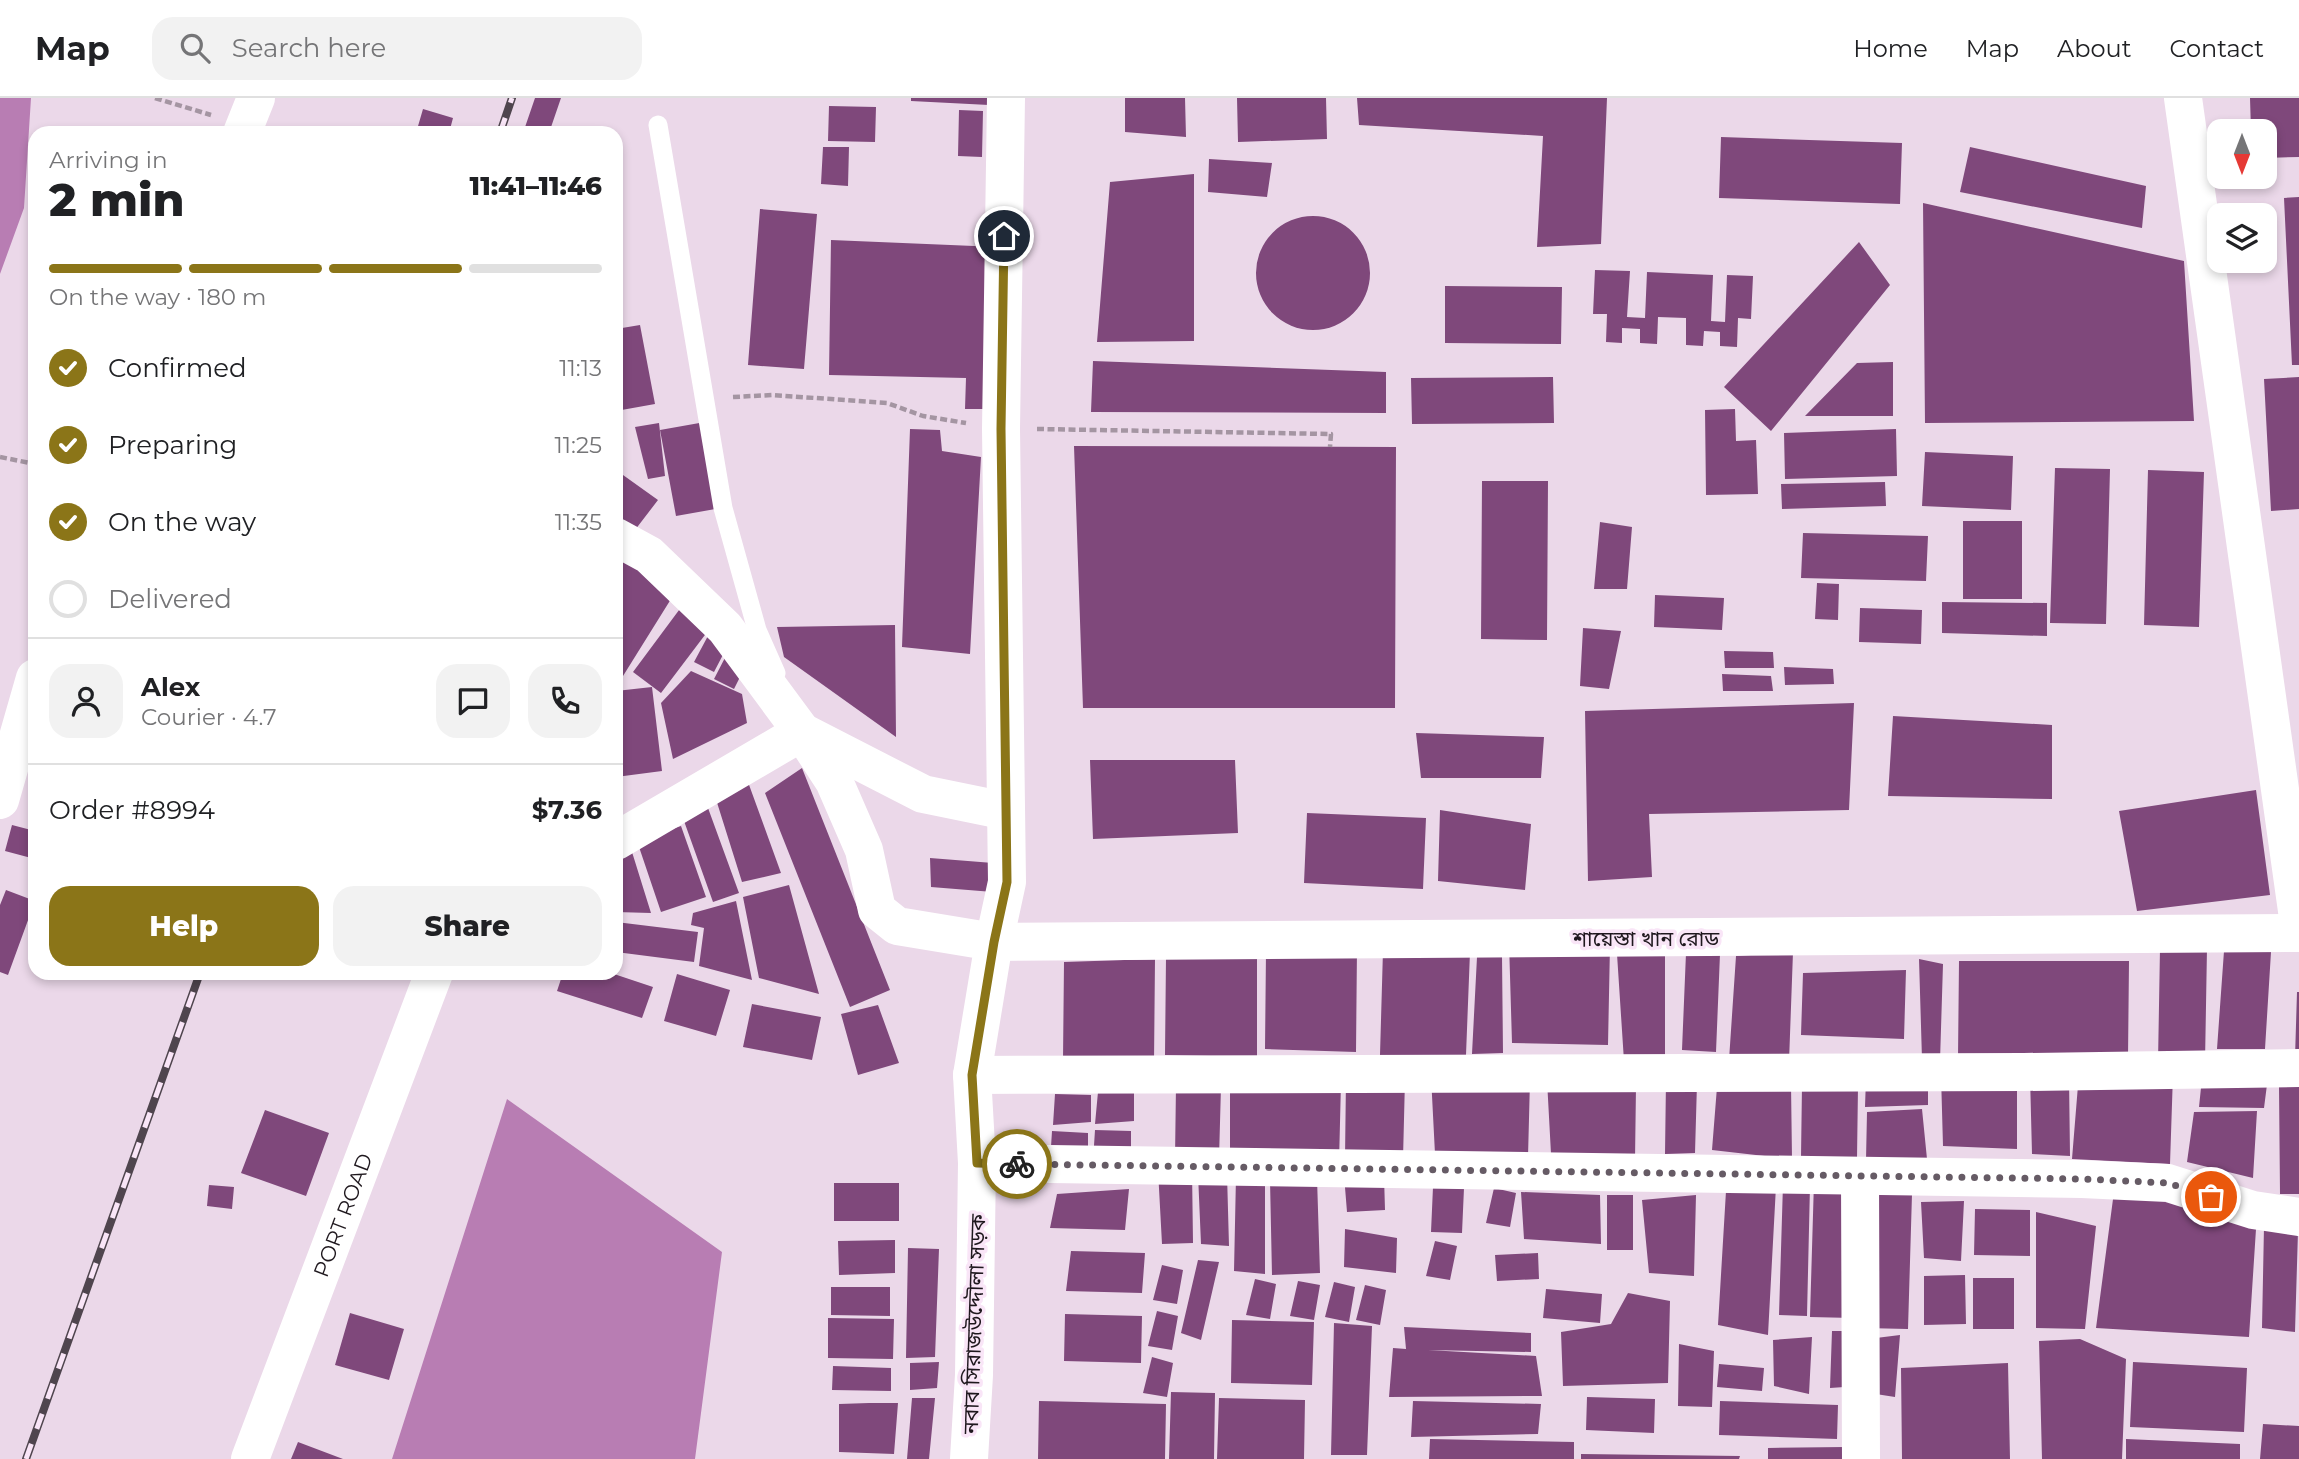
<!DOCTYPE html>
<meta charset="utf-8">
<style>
:root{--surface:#fff;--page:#f2f2f2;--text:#202124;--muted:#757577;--line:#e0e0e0;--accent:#8b7518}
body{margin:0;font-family:Montserrat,"Noto Sans Bengali",sans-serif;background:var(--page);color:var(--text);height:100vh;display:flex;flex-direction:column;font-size:26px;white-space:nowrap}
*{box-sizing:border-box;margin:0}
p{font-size:23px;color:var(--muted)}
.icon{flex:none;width:38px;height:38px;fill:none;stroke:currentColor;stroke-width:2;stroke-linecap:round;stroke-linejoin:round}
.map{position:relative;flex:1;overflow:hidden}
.panel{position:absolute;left:28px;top:28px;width:595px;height:854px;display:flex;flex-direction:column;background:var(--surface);border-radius:21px;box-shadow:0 4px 10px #0003}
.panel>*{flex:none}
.needle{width:46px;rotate:180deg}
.tools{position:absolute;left:2207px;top:21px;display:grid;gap:14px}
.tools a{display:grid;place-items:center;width:70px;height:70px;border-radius:14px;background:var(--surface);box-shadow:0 4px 10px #0003;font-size:35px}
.pin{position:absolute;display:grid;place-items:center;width:60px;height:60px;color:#fff;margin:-30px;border:4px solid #fff;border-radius:50%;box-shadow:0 2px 7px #0007}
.courier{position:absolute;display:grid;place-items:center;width:70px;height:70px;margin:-35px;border:5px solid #8b7518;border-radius:50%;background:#fff;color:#222;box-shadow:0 2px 9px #0007}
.overview em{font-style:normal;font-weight:800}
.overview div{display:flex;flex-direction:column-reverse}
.overview{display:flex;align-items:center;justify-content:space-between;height:119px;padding:0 21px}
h1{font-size:46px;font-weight:800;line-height:52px}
.bar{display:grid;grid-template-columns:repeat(4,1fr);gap:10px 7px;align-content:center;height:84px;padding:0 21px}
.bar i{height:9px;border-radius:5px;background:var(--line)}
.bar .current{background:var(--accent)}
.bar p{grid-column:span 4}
.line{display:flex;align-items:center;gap:18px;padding:0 21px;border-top:2px solid var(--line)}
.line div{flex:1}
.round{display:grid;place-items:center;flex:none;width:74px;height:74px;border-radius:21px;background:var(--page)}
ol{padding:0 21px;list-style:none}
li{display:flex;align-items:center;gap:21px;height:77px}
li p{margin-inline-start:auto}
li .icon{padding:7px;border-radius:50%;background:var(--accent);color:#fff;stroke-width:4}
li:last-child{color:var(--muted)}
li i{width:38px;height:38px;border:4px solid var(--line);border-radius:50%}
.button{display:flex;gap:14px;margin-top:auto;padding:14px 21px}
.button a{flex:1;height:80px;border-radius:21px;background:var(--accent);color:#fff;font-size:28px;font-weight:800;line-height:80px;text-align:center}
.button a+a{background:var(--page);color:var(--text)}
header{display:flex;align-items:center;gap:42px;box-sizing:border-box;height:98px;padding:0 35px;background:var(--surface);border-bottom:2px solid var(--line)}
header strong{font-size:33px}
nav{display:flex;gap:38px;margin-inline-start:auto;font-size:24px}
.search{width:490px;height:63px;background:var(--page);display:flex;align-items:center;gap:18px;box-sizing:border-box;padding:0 24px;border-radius:21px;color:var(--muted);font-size:26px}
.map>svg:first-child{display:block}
.water{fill:#b87db3}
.building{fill:#7f487b}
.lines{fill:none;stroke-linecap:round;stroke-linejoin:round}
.path{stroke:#a495a2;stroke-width:4.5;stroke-dasharray:7 3.5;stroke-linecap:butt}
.lane{stroke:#fff;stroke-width:19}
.street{stroke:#fff;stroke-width:38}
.secondary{stroke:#fff;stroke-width:38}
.rail-casing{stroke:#4f454e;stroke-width:8}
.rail{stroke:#f9e5f7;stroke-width:5;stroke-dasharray:16;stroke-linecap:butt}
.done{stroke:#665b65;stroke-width:7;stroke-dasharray:0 12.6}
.route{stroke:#8b7518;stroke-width:9}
.labels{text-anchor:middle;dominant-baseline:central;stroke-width:7;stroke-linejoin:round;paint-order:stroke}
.street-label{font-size:21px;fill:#1f181e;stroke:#f9e5f7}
</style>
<header>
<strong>Map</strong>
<div class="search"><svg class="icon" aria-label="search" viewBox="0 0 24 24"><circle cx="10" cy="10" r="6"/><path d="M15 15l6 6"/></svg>Search here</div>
<nav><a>Home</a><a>Map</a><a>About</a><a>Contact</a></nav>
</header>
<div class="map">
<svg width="2299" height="1361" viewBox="0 0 2299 1361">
<rect width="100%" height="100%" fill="#ebd8e9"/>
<path class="water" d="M 0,0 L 31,0 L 24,110 L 0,176 Z
M 507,1001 L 722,1154 L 695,1361 L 392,1361 Z"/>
<path class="building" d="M 535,0 L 561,0 L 549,35 L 523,35 Z
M 911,0 L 990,0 L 989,7 L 911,3 Z
M 1125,0 L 1185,0 L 1186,39 L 1125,34 Z
M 1237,0 L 1326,0 L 1327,41 L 1238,44 Z
M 1357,0 L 1607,0 L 1601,146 L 1537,149 L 1543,38 L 1359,27 Z
M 2250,0 L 2299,0 L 2299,59 L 2264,60 L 2264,33 L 2251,33 Z
M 829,8 L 876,9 L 875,44 L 828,43 Z
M 423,11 L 453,20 L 449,35 L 416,35 Z
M 959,12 L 983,13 L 982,59 L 958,58 Z
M 1721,39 L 1902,45 L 1900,106 L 1719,100 Z
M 823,49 L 849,49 L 848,88 L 821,86 Z
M 1970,49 L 2146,88 L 2142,130 L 1960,94 Z
M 1209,61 L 1272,65 L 1267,99 L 1208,94 Z
M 1194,76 L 1194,243 L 1097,244 L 1110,84 Z
M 2299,99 L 2299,267 L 2292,267 L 2284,100 Z
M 1923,105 L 2184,163 L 2194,323 L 1925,325 Z
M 760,111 L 817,116 L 804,271 L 748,267 Z
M1256 175a57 57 0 1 1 114 0a57 57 0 1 1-114 0Z
M 831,142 L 998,149 L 995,311 L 965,311 L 966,280 L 829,277 Z
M 1859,144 L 1890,187 L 1771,333 L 1724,289 Z
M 1595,172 L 1630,173 L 1627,219 L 1645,220 L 1647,174 L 1713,177 L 1711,223 L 1725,224 L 1727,177 L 1753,178 L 1751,221 L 1738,220 L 1737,249 L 1720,248 L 1720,234 L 1704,233 L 1703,248 L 1686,247 L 1686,220 L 1658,219 L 1657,246 L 1640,245 L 1640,231 L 1622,230 L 1622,245 L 1606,244 L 1607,216 L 1593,216 Z
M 1445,188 L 1562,189 L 1561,246 L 1445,245 Z
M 640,227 L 655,306 L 616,313 L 616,231 Z
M 1093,263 L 1386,274 L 1386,315 L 1091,314 Z
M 1893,264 L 1893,318 L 1805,318 L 1857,265 Z
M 1553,279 L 1554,325 L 1412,326 L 1411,280 Z
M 2299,279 L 2299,411 L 2271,413 L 2264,281 Z
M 1735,311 L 1736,343 L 1756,342 L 1758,396 L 1706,397 L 1705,312 Z
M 705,324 L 721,410 L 676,418 L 660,332 Z
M 659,325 L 665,378 L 648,381 L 635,329 Z
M 910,331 L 940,332 L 942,353 L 981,359 L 970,556 L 902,549 Z
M 1896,331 L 1897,378 L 1785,381 L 1784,335 Z
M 1074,348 L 1396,349 L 1395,610 L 1083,610 Z
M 1925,354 L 2013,358 L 2011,412 L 1922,408 Z
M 2055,370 L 2110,371 L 2106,526 L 2050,525 Z
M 616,372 L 658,402 L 635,432 L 616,418 Z
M 2148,372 L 2204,374 L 2199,529 L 2144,527 Z
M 1482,383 L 1548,383 L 1547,542 L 1481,541 Z
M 1885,384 L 1886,408 L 1782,411 L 1781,386 Z
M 1963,423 L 2022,423 L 2022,501 L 1963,501 Z
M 1600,424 L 1632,429 L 1627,491 L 1594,491 Z
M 1803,435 L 1928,438 L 1926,483 L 1801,480 Z
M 616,454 L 676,493 L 623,578 L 616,573 Z
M 1817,485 L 1839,486 L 1838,522 L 1815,521 Z
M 1655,497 L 1724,500 L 1722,532 L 1654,529 Z
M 685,504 L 714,525 L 661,595 L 633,574 Z
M 1942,504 L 2047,505 L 2047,538 L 1942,535 Z
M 1860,510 L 1922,512 L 1921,546 L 1859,544 Z
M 895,527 L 896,639 L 784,559 L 777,529 Z
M 1583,530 L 1621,533 L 1609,591 L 1580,588 Z
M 709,536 L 727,549 L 714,574 L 694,564 Z
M 729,552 L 747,565 L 734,591 L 714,581 Z
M 1724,553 L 1773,554 L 1774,570 L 1725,570 Z
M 1784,569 L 1833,571 L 1834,586 L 1785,587 Z
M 691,573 L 742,596 L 747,625 L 673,661 L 661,605 Z
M 1722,576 L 1771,578 L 1773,593 L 1723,593 Z
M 652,589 L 662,673 L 616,679 L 616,593 Z
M 1854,605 L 1849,712 L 1649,716 L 1652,779 L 1588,783 L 1585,613 Z
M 1893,618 L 2052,627 L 2052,701 L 1888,698 Z
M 1416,635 L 1544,639 L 1541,680 L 1421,680 Z
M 1090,662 L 1235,662 L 1238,735 L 1093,741 Z
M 802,670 L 890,892 L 850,909 L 765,695 Z
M 748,684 L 781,775 L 742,784 L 714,695 Z
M 34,691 L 35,691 L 35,717 L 28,715 Z
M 2256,692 L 2270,797 L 2137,813 L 2119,713 Z
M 704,699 L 739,795 L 713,804 L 679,709 Z
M 1440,712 L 1531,726 L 1525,792 L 1438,783 Z
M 1307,715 L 1426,720 L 1423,791 L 1304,785 Z
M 12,727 L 35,733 L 35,761 L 5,753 Z
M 681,728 L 706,799 L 661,814 L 637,743 Z
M 632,754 L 651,815 L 616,814 L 616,759 Z
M 930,760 L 993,765 L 993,794 L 931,789 Z
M 789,787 L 819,896 L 759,880 L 743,799 Z
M 6,792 L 35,803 L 8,877 L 0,874 L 0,807 Z
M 736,803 L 752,882 L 699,868 L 704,830 L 691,827 L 693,815 Z
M 616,824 L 698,834 L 694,864 L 616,854 Z
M 1509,844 L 1610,847 L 1608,947 L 1512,945 Z
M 1357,850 L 1356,954 L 1265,951 L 1266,853 Z
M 2160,850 L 2207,850 L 2205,965 L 2158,965 Z
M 1665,851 L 1665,961 L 1624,963 L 1617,856 Z
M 1383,852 L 1470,854 L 1466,957 L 1380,957 Z
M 2224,853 L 2271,854 L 2265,951 L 2217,951 Z
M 1793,854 L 1789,964 L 1729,962 L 1736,858 Z
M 1257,855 L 1257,959 L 1165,957 L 1166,859 Z
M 1686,855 L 1720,856 L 1716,954 L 1682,952 Z
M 1502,858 L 1503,955 L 1472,956 L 1477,859 Z
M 1155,861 L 1154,965 L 1063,962 L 1064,864 Z
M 1919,861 L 1943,866 L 1940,963 L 1922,961 Z
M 1959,863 L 2129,863 L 2128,960 L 1958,960 Z
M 1906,872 L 1904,941 L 1801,937 L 1803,875 Z
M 563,875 L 611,875 L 653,889 L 642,920 L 557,893 Z
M 677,876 L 730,892 L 716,938 L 664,923 Z
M 2297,894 L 2299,894 L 2299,960 L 2295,960 Z
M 752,906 L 821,919 L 812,962 L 743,949 Z
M 878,907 L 899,965 L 858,977 L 841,916 Z
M 2269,971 L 2264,1010 L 2199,1009 L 2202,980 Z
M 2079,975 L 2173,976 L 2170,1066 L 2072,1061 Z
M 1941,977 L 2017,981 L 2017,1051 L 1943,1048 Z
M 1431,978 L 1530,982 L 1528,1059 L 1435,1056 Z
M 2030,978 L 2069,979 L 2070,1058 L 2032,1056 Z
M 1346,980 L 1405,981 L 1403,1061 L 1345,1060 Z
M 1866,980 L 1928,981 L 1928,1007 L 1865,1009 Z
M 1547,982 L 1636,988 L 1635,1062 L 1551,1056 Z
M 1666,982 L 1697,985 L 1695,1055 L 1665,1056 Z
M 1341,984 L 1339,1065 L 1230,1059 L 1230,985 Z
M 1791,986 L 1792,1061 L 1712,1052 L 1717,989 Z
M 1176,987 L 1221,988 L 1219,1061 L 1175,1060 Z
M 1802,987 L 1858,988 L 1857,1060 L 1801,1059 Z
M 2279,989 L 2299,989 L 2299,1096 L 2280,1096 Z
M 1098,994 L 1134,995 L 1134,1023 L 1095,1026 Z
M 1055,996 L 1091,997 L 1091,1024 L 1053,1027 Z
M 1922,1011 L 1927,1061 L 1866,1062 L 1867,1014 Z
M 265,1012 L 329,1035 L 306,1098 L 241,1075 Z
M 2257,1013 L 2253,1080 L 2187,1064 L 2194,1014 Z
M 1095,1032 L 1131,1033 L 1131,1060 L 1093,1063 Z
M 1052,1033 L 1088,1035 L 1088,1062 L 1050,1065 Z
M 1192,1071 L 1193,1145 L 1162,1146 L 1158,1072 Z
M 1265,1075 L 1265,1176 L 1234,1173 L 1236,1078 Z
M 1198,1076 L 1227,1076 L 1229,1148 L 1201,1146 Z
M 1344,1077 L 1384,1078 L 1385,1112 L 1347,1114 Z
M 1317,1080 L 1320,1175 L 1272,1177 L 1270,1082 Z
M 1814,1083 L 1857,1084 L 1853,1220 L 1810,1219 Z
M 834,1085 L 899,1085 L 899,1123 L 834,1123 Z
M 1783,1086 L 1810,1087 L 1807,1218 L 1779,1217 Z
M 2115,1086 L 2256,1131 L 2249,1239 L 2096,1230 Z
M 209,1087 L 234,1089 L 232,1111 L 207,1108 Z
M 1776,1088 L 1768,1237 L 1718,1227 L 1726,1093 Z
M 1433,1089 L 1464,1090 L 1462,1135 L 1431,1134 Z
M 1494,1090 L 1516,1095 L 1510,1129 L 1486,1125 Z
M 1129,1091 L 1125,1132 L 1050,1130 L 1057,1096 Z
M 1521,1094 L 1600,1097 L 1601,1146 L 1524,1141 Z
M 1869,1094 L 1912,1096 L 1908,1231 L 1865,1230 Z
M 1607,1097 L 1633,1097 L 1633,1152 L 1607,1152 Z
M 1696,1097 L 1694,1178 L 1649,1175 L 1642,1102 Z
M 1964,1103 L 1961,1163 L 1924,1160 L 1921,1104 Z
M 1975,1111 L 2030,1112 L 2030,1158 L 1974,1157 Z
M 2036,1114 L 2096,1128 L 2085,1231 L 2036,1230 Z
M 2264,1128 L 2298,1133 L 2295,1234 L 2262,1230 Z
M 1345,1131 L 1397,1140 L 1396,1175 L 1344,1169 Z
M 895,1142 L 895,1175 L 839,1177 L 838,1143 Z
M 1435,1143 L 1457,1148 L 1450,1182 L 1426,1178 Z
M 908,1150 L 939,1151 L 935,1259 L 906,1260 Z
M 1071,1153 L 1145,1155 L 1142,1195 L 1066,1193 Z
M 1538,1155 L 1539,1181 L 1497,1183 L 1495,1157 Z
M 1198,1162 L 1219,1164 L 1201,1242 L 1181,1235 Z
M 1162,1167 L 1183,1172 L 1177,1206 L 1153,1202 Z
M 1965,1177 L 1966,1226 L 1924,1227 L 1924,1178 Z
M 1973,1180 L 2014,1180 L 2014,1231 L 1973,1231 Z
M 1255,1181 L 1276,1186 L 1270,1221 L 1246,1217 Z
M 1298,1183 L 1320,1187 L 1314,1222 L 1290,1218 Z
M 1334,1184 L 1355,1189 L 1349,1224 L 1325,1219 Z
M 1365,1187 L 1386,1192 L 1380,1227 L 1356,1222 Z
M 831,1189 L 890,1189 L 890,1218 L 831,1217 Z
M 1546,1191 L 1602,1196 L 1600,1225 L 1543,1220 Z
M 1628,1195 L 1670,1203 L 1668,1285 L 1563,1288 L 1561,1234 L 1611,1226 Z
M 1157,1213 L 1178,1218 L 1172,1252 L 1148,1248 Z
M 350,1215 L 404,1231 L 389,1282 L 335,1267 Z
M 1065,1216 L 1142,1218 L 1141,1265 L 1064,1263 Z
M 828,1220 L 894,1221 L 893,1261 L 828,1260 Z
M 1232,1222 L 1314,1224 L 1312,1287 L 1231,1285 Z
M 1334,1225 L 1372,1228 L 1367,1357 L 1331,1357 Z
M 1404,1229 L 1531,1235 L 1531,1254 L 1428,1252 L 1536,1258 L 1542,1298 L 1389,1299 L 1393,1250 L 1406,1251 Z
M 1832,1233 L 1859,1233 L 1859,1288 L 1830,1290 Z
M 1900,1237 L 1895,1299 L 1863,1294 L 1868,1241 Z
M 1812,1239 L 1809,1296 L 1774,1288 L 1773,1242 Z
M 2080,1241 L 2126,1261 L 2122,1361 L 2042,1361 L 2039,1243 Z
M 1679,1246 L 1714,1253 L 1712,1309 L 1678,1308 Z
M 1152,1259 L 1173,1265 L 1167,1299 L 1143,1295 Z
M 939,1264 L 937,1290 L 910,1292 L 910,1265 Z
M 2133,1264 L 2247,1270 L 2244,1334 L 2130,1329 Z
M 2008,1265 L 2010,1361 L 1902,1361 L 1901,1270 Z
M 1719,1266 L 1764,1270 L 1762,1293 L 1717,1289 Z
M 833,1268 L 891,1270 L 891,1293 L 832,1292 Z
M 1171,1294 L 1215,1295 L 1214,1361 L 1169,1361 Z
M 1587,1299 L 1655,1301 L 1654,1335 L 1586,1332 Z
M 912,1300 L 935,1300 L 929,1361 L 907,1361 Z
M 1219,1300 L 1305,1302 L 1304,1361 L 1217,1361 Z
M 1039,1303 L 1166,1306 L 1165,1361 L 1038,1361 Z
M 1413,1303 L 1541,1306 L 1538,1336 L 1411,1339 Z
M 1720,1303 L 1838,1307 L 1837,1341 L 1719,1337 Z
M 869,1305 L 898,1305 L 894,1356 L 839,1354 L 839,1306 Z
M 2263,1326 L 2299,1328 L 2299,1361 L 2260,1361 Z
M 1430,1341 L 1574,1344 L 1574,1361 L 1429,1361 Z
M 2126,1341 L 2240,1346 L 2240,1361 L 2126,1361 Z
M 298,1344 L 343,1361 L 291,1361 Z
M 1845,1349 L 1845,1361 L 1768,1361 L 1768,1350 Z
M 1581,1356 L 1740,1358 L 1739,1361 L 1581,1361 Z"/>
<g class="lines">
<path class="path" d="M 155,0 L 211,17
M 733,299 L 772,297 L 887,305 L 923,318 L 966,325
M 1037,331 L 1331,336 L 1330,349
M 0,359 L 35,366"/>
<path class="lane" d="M 658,27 L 723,410 L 757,532 L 776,575"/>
<g class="street">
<path d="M 2183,0 L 2299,827"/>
<path d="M 242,35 L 256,0"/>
<path d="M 616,439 L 649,457 L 725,530 L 802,634 L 834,683 L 864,752 L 877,812 L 897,828 L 994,844 L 2299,835"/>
<path d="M 0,702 L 35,580"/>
<path d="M 616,743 L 802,634 L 923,696 L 1006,713"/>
<path d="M 972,977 L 2024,974 L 2299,970"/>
<path d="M 977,1065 L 2082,1081 L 2168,1085 L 2253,1112 L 2299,1119"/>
<path d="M 1860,1078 L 1861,1361"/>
<path id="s1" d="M 250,1361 L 434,875"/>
</g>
<path class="secondary" d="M 969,1361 L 974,1277 L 977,1065 L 972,977 L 994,844 L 1007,784 L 1001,331 L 1006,0"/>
<defs>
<path id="rail" d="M 500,35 L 512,0
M 26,1361 L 200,875"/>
</defs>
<use href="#rail" class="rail-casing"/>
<use href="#rail" class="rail"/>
</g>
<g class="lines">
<path class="done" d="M 1017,1066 L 2082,1081 L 2168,1085 L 2211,1099"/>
<path class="route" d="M 1004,138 L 1001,331 L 1007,784 L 994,844 L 972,977 L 977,1065 L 1017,1066"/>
</g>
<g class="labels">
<g class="street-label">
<text x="1646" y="840">শায়েস্তা খান রোড</text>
<text stroke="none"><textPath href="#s1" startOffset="261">PORT ROAD</textPath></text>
<text transform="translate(974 1226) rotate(-88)">নবাব সিরাজউদ্দৌলা সড়ক</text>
</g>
</g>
</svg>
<div class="tools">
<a><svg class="needle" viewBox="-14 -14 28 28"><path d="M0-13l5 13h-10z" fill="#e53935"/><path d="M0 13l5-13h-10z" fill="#757577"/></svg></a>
<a><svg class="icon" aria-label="layers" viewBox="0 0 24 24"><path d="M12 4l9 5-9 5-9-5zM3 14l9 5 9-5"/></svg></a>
</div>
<div class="pin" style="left:2211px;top:1099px;background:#ea580c"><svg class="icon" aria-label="bag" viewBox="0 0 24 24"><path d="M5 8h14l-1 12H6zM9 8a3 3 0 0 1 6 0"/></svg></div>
<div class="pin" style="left:1004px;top:138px;background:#1f2937"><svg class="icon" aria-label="home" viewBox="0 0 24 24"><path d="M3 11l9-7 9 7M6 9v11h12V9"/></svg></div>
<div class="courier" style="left:1017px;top:1066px"><svg class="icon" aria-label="bike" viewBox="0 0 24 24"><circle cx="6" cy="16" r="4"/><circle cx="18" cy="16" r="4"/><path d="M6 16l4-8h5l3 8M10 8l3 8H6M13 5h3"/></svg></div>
<section class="panel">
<div class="overview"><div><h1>2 min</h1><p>Arriving in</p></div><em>11:41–11:46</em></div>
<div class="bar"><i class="current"></i><i class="current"></i><i class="current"></i><i></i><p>On the way · 180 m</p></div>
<ol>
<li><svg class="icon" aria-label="check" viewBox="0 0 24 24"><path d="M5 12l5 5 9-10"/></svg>Confirmed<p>11:13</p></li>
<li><svg class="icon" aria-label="check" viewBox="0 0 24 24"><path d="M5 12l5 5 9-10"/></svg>Preparing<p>11:25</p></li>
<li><svg class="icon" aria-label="check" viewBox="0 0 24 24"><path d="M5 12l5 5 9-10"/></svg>On the way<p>11:35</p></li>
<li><i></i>Delivered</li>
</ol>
<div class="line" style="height:126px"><a class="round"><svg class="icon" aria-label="person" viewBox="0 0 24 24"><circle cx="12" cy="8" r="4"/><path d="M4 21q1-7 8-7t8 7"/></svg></a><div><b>Alex</b><p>Courier · 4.7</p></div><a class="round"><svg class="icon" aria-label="chat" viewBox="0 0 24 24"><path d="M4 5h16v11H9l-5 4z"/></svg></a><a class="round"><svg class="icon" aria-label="phone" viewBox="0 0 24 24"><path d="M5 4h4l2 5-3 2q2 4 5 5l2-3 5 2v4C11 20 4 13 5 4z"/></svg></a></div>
<div class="line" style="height:91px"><div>Order #8994</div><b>$7.36</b></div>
<div class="button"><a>Help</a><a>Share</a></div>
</section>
</div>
